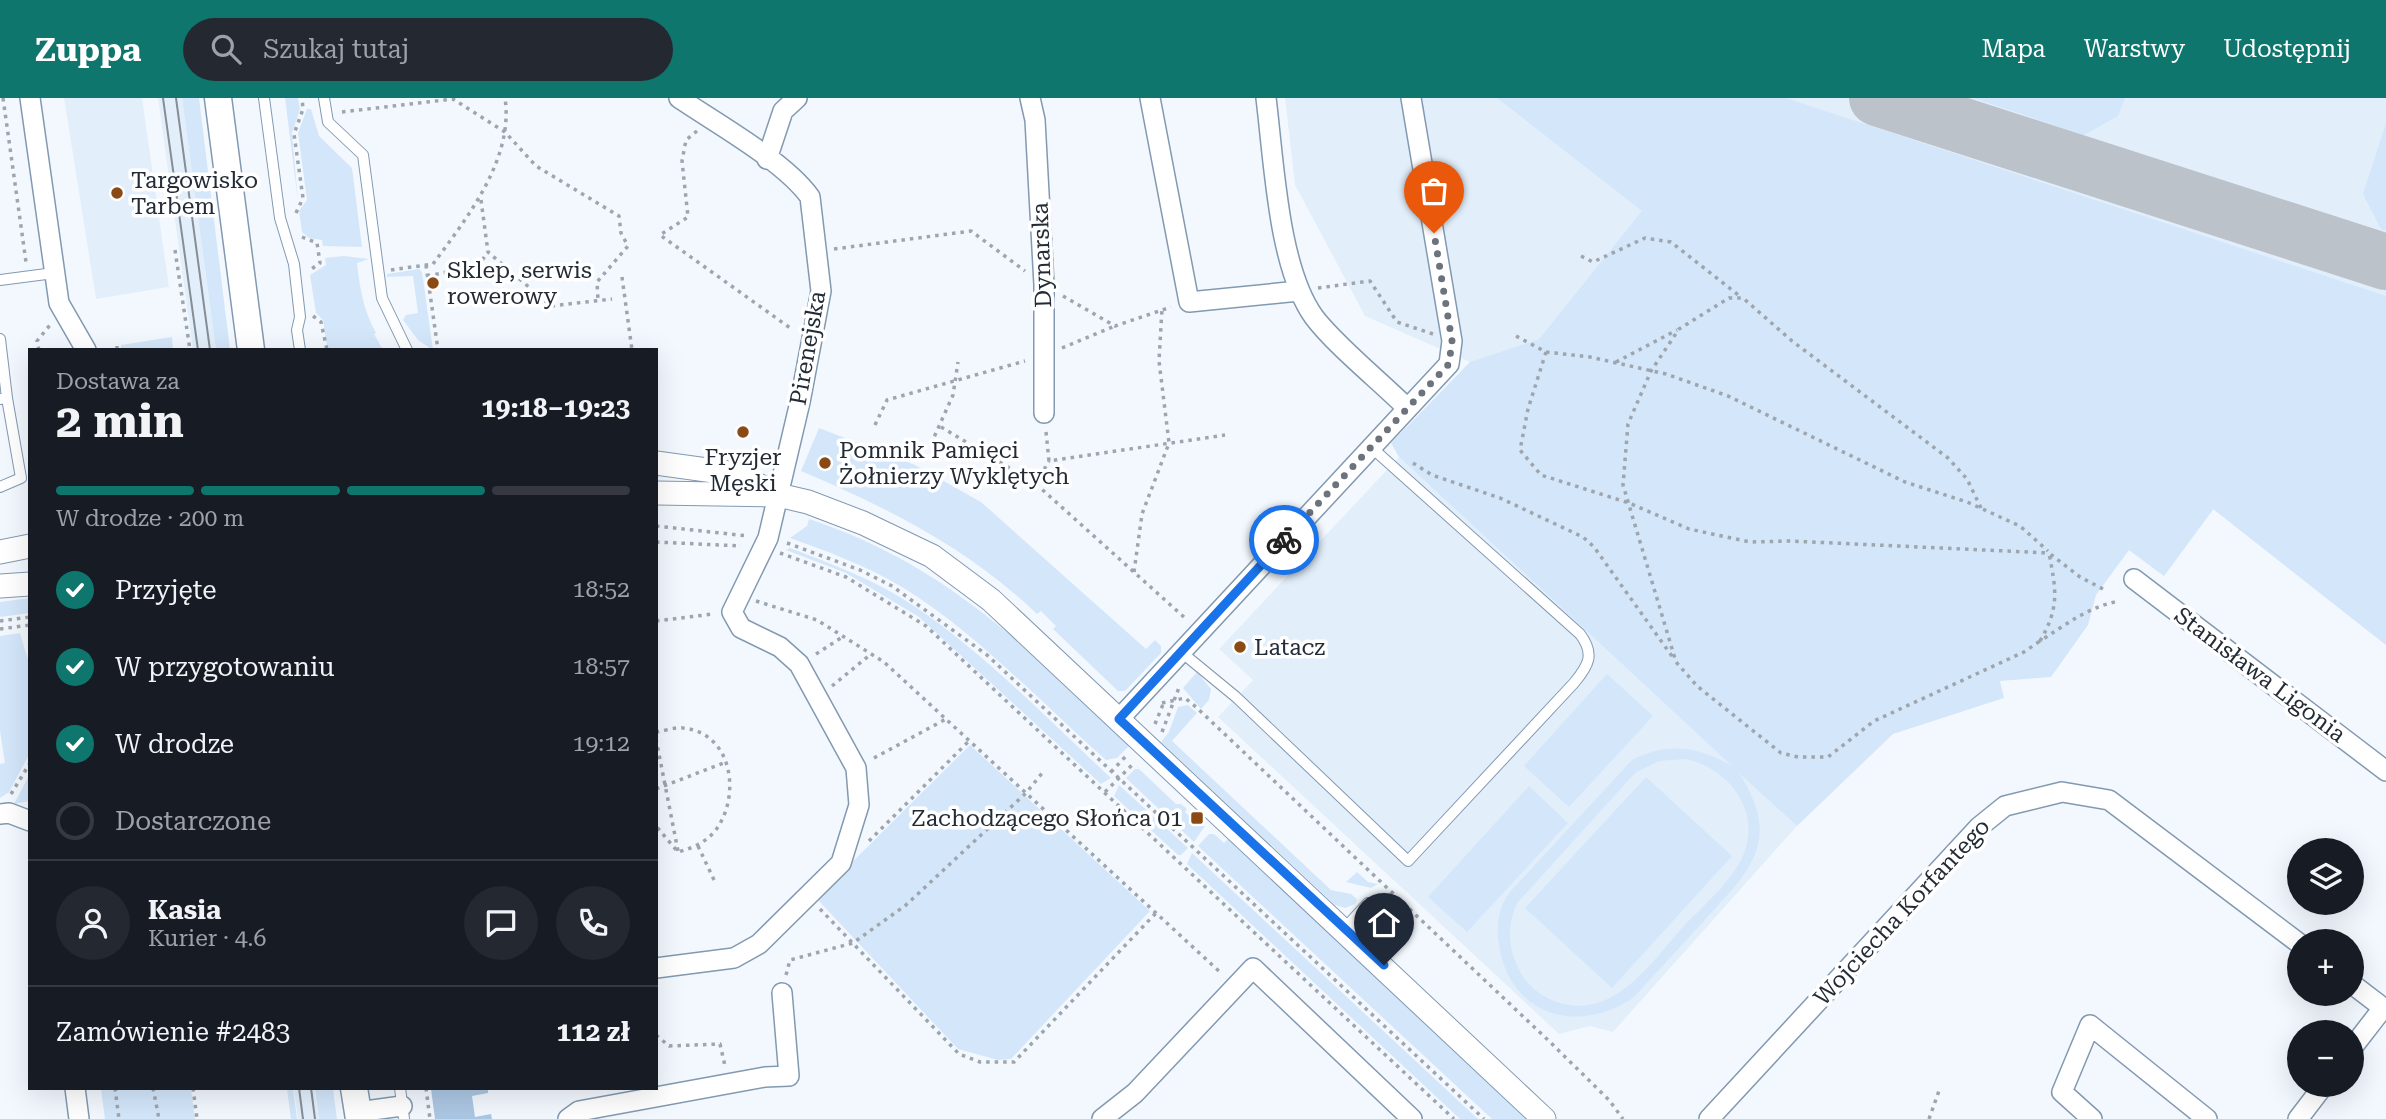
<!DOCTYPE html>
<html lang="pl">
<meta charset="utf-8">
<style>
:root{--surface:#171b24;--page:#242831;--text:#f1f3f6;--muted:#9ea1a6;--line:#363941;--accent:#0f766e}
body{margin:0;font-family:"Roboto Serif",serif;background:var(--page);color:var(--text);height:100vh;display:flex;flex-direction:column;font-size:26px;white-space:nowrap}
*{box-sizing:border-box;margin:0}
p{font-size:23px;color:var(--muted)}
.icon{flex:none;width:38px;height:38px;fill:none;stroke:currentColor;stroke-width:2;stroke-linecap:round;stroke-linejoin:round}
.map{position:relative;flex:1;overflow:hidden}
.panel{position:absolute;left:28px;top:250px;width:630px;height:742px;display:flex;flex-direction:column;background:var(--surface);border-radius:0px;box-shadow:0 7px 28px #0002}
.panel>*{flex:none}
.controls{position:absolute;left:2287px;top:740px;display:grid;gap:14px}
.controls a{display:grid;place-items:center;width:77px;height:77px;border-radius:50%;background:var(--surface);box-shadow:0 7px 28px #0002;font-size:35px}
.pin{position:absolute;display:grid;place-items:center;width:60px;height:60px;color:#fff;margin:-72px -30px;border-radius:50% 50% 50% 0;rotate:-45deg;box-shadow:0 0 7px #0007}
.pin .icon{rotate:45deg}
.courier{position:absolute;display:grid;place-items:center;width:70px;height:70px;margin:-35px;border:5px solid #1a73e8;border-radius:50%;background:#fff;color:#222;box-shadow:0 2px 9px #0007}
.overview em{font-style:normal;font-weight:700}
.overview div{display:flex;flex-direction:column-reverse}
.overview{display:flex;align-items:center;justify-content:space-between;height:119px;padding:0 28px}
h1{font-size:46px;font-weight:700;line-height:52px}
.bar{display:grid;grid-template-columns:repeat(4,1fr);gap:10px 7px;align-content:center;height:84px;padding:0 28px}
.bar i{height:9px;border-radius:5px;background:var(--line)}
.bar .current{background:var(--accent)}
.bar p{grid-column:span 4}
.line{display:flex;align-items:center;gap:18px;padding:0 28px;border-top:2px solid var(--line)}
.line div{flex:1}
.round{display:grid;place-items:center;flex:none;width:74px;height:74px;border-radius:37px;background:var(--page)}
ol{padding:0 28px;list-style:none}
li{display:flex;align-items:center;gap:21px;height:77px}
li p{margin-inline-start:auto}
li .icon{padding:7px;border-radius:50%;background:var(--accent);color:#fff;stroke-width:4}
li:last-child{color:var(--muted)}
li i{width:38px;height:38px;border:4px solid var(--line);border-radius:50%}
header{display:flex;align-items:center;gap:42px;box-sizing:border-box;height:98px;padding:0 35px;background:var(--accent);color:#fff}
header strong{font-size:33px}
nav{display:flex;gap:38px;margin-inline-start:auto;font-size:24px}
.search{width:490px;height:63px;background:var(--page);display:flex;align-items:center;gap:18px;box-sizing:border-box;padding:0 24px;border-radius:38px;color:var(--muted);font-size:26px}
.map>svg:first-child{display:block}
.built{fill:#e2effb}
.green{fill:#d3e6fa;fill-rule:evenodd}
.forest{fill:#acc7e3}
.lines{fill:none;stroke-linecap:round;stroke-linejoin:round}
.taxiway{stroke:#bcc2ca;stroke-width:56}
.service-casing{stroke:#8299b1;stroke-width:12}
.minor-casing{stroke:#8299b1;stroke-width:22}
.tertiary-casing{stroke:#8299b1;stroke-width:25}
.secondary-casing{stroke:#8299b1;stroke-width:29}
.path{stroke:#9fa5ad;stroke-width:3.5;stroke-dasharray:3.5 5;stroke-linecap:butt}
.service{stroke:#fff;stroke-width:10}
.minor{stroke:#fff;stroke-width:19}
.tertiary{stroke:#fff;stroke-width:23}
.secondary{stroke:#fff;stroke-width:26}
.tram{stroke:#868d95;stroke-width:2}
.done{stroke:#6c737c;stroke-width:7;stroke-dasharray:0 12.6}
.route{stroke:#1a73e8;stroke-width:9}
.poi-dot{fill:#8b4a14;stroke:#fff;stroke-width:2.5}
.labels{text-anchor:middle;dominant-baseline:central;stroke-width:7;stroke-linejoin:round;paint-order:stroke}
.poi-label{font-size:23px;fill:#232c36;stroke:#fff;text-anchor:start}
.street-label{font-size:23px;fill:#232c36;stroke:#fff}
</style>
<header>
<strong>Zuppa</strong>
<div class="search"><svg class="icon" aria-label="search" viewBox="0 0 24 24"><circle cx="10" cy="10" r="6"/><path d="M15 15l6 6"/></svg>Szukaj tutaj</div>
<nav><a>Mapa</a><a>Warstwy</a><a>Udostępnij</a></nav>
</header>
<div class="map">
<svg width="2386" height="1021" viewBox="0 0 2386 1021">
<rect width="100%" height="100%" fill="#f3f8fe"/>
<path class="built" d="M 64,0 L 142,0 L 169,189 L 96,201 Z
M 158,0 L 182,0 L 216,252 L 193,252 Z
M 1285,0 L 2386,0 L 2386,547 L 2214,411 L 2164,478 L 2129,452 L 2108,478 L 1643,113 L 1539,241 L 1470,264 L 1365,218 L 1295,87 Z
M 1399,359 L 1797,728 L 1613,934 L 1590,928 L 1559,936 L 1218,619 L 1253,582 L 1219,551 Z
M 294,991 L 314,991 L 319,1021 L 298,1021 Z"/>
<path class="green" d="M 182,0 L 199,0 L 230,252 L 216,252 Z
M 285,0 L 298,0 L 300,11 L 292,35 L 298,103 Z
M 1497,0 L 1786,0 L 2386,198 L 2386,547 L 2213,411 L 2164,478 L 2129,452 L 2096,497 L 2088,527 L 2051,579 L 2000,583 L 2004,600 L 1893,636 L 1797,728 L 1739,675 C 1783,743 1750,773 1703,824 C 1680,849 1656,875 1633,900 C 1577,937 1510,918 1499,847 C 1496,829 1498,810 1509,795 L 1632,662 C 1667,643 1700,649 1732,668 L 1399,359 L 1391,345 L 1470,264 L 1539,241 L 1642,113 ZM 1686,661 C 1731,671 1764,717 1741,762 C 1728,787 1701,810 1682,830 C 1650,866 1613,923 1557,904 C 1542,899 1529,889 1521,875 C 1508,853 1506,826 1518,804 L 1635,675 L 1659,663 Z
M 1973,0 L 2125,0 L 2118,18 L 2084,37 Z
M 307,11 L 311,11 L 319,38 L 352,70 L 362,149 L 323,148 L 322,142 L 309,140 L 302,134 L 299,113 L 307,102 L 298,35 Z
M 2386,25 L 2386,133 L 2381,131 L 2363,96 Z
M 344,158 L 369,161 L 357,165 C 360,191 363,211 376,235 L 374,236 L 383,252 L 330,252 L 327,248 L 323,222 L 316,215 L 310,177 L 326,167 L 325,160 Z
M 419,171 L 422,174 L 433,252 L 418,242 L 403,222 L 406,217 L 418,215 L 413,178 L 387,179 L 387,176 Z
M 172,239 L 173,252 L 121,252 L 121,247 Z
M 819,330 L 915,367 L 981,404 L 1146,551 L 1155,542 L 1161,548 L 1161,555 L 1125,593 L 1118,593 L 1053,531 L 1056,528 L 1041,513 L 1037,516 C 968,450 888,410 801,373 Z
M 809,421 C 946,466 1028,551 1130,647 L 1117,660 L 1106,662 C 1039,603 978,536 902,489 C 867,468 829,454 790,440 L 807,428 Z
M 790,450 C 832,466 873,481 911,506 C 984,554 1047,621 1111,680 L 1101,686 L 919,519 L 846,475 L 786,452 Z
M 30,500 L 30,515 L 0,519 L 0,504 Z
M 20,535 L 29,565 L 30,655 L 9,694 L 0,700 L 0,666 L 5,665 L 0,633 L 0,538 Z
M 1197,574 L 1211,591 L 1209,602 L 1201,611 L 1183,590 Z
M 1607,576 L 1653,618 L 1569,709 L 1524,668 Z
M 1188,607 L 1197,615 L 1172,643 L 1331,792 L 1351,796 L 1357,801 L 1355,806 L 1345,810 L 1335,807 L 1161,644 L 1169,634 L 1178,609 Z
M 970,647 L 1150,813 L 1011,961 L 998,962 L 958,951 L 816,800 Z
M 1135,671 L 1139,671 L 1176,706 L 1181,706 L 1187,711 L 1185,714 L 1200,728 L 1205,728 L 1194,744 L 1126,680 Z
M 30,676 L 30,703 L 14,706 Z
M 1646,679 L 1732,758 L 1612,890 L 1525,810 Z
M 1119,687 L 1188,750 L 1181,757 L 1178,757 L 1114,698 Z
M 1529,688 L 1568,725 L 1467,834 L 1428,799 Z
M 1209,736 L 1214,736 L 1224,745 L 1230,739 L 1529,1021 L 1492,1021 L 1198,748 Z
M 1192,755 L 1478,1021 L 1460,1021 L 1187,766 Z
M 1357,774 L 1368,784 L 1378,786 L 1371,790 L 1346,784 Z
M 101,991 L 191,991 L 195,1021 L 105,1021 Z
M 287,991 L 293,991 L 297,1021 L 291,1021 Z
M 315,991 L 333,991 L 337,1021 L 319,1021 Z"/>
<path class="forest" d="M 431,991 L 488,991 L 488,995 L 472,998 L 475,1019 L 491,1016 L 492,1021 L 435,1021 Z"/>
<g class="lines">
<path class="taxiway" d="M 1877,0 L 2386,164"/>
<defs>
<path id="service" d="M 264,0 L 280,120 L 294,166 L 300,219 L 297,232 L 300,252
M 324,0 L 328,24 L 363,57 L 382,200 L 407,252
M 0,182 L 54,175
M 0,241 L 7,300
M 0,301 L 7,300 L 21,380 L 0,389
M 1180,553 L 1236,599 L 1408,763 L 1574,585 C 1589,567 1595,556 1580,536 L 1371,349
M 1345,830 L 1368,805
M 400,990 L 404,1021"/>
<path id="minor" d="M 30,0 L 59,205 L 86,252
M 1030,0 L 1035,22 L 1044,187 L 1044,315
M 1150,0 L 1189,204 L 1299,193
M 1266,0 C 1274,63 1278,169 1314,219 C 1335,247 1381,284 1407,310
M 767,61 L 783,13 L 797,0
M 2134,481 L 2386,673
M 1119,621 L 1449,266 L 1452,243 L 1411,0
M 0,716 L 9,715 L 30,723
M 656,870 L 734,860 L 759,846 L 841,765 L 859,707 L 856,670 L 799,566 L 780,549 L 741,530 L 732,514 L 768,440 L 800,304 L 821,193 L 810,99 C 784,63 717,26 679,0
M 2352,886 L 2386,912
M 2352,950 L 2383,910
M 75,990 L 79,1021
M 358,1014 L 402,1008
M 568,1021 L 579,1013 L 765,979 L 789,978 L 782,895
M 1102,1021 L 1135,995 L 1253,870 L 1412,1021
M 1709,1021 L 1979,729 L 2005,708 L 2062,694 L 2109,702 L 2300,846
M 2092,1021 L 2062,994 L 2090,927 L 2207,1021
M 2298,1021 L 2324,987"/>
<path id="tertiary" d="M 656,365 L 736,376 L 772,394
M 656,395 L 778,397 L 808,404 L 863,425 L 932,458 L 991,502 L 1544,1021
M 0,454 L 30,448
M 0,488 L 30,486"/>
<path id="secondary" d="M 218,0 L 251,252
M 354,990 L 359,1021"/>
</defs>
<use href="#service" class="service-casing"/>
<use href="#minor" class="minor-casing"/>
<use href="#tertiary" class="tertiary-casing"/>
<use href="#secondary" class="secondary-casing"/>
<path class="path" d="M 3,0 L 26,164
M 342,14 L 453,1 L 505,34 L 536,68 L 619,118 L 621,135 L 628,148 L 597,184 L 598,202
M 697,33 L 686,42 L 682,63 L 688,119 L 660,137 L 793,232
M 481,102 L 488,154 L 551,208 L 612,201
M 296,115 L 303,100 L 294,36 L 303,11 L 302,0
M 302,139 L 317,145 L 320,165 L 310,172
M 834,151 L 971,133 L 1025,173
M 175,152 L 190,252
M 1581,158 L 1593,164 L 1645,140 L 1671,144 L 1741,199
M 426,167 L 438,252
M 391,172 L 433,166 C 467,120 514,61 505,0
M 427,178 L 478,168 L 488,154
M 622,179 L 632,252
M 1318,190 L 1370,183 L 1397,224 L 1433,236
M 1063,198 L 1115,228 L 1171,209
M 313,218 L 321,224 L 327,252
M 1516,238 L 1546,254 L 1590,259 L 1666,276 L 1728,298 L 1905,384 L 1967,404 L 2020,428 L 2048,453
M 117,248 L 117,252
M 1062,250 L 1115,228
M 39,252 L 37,243 L 50,227
M 1546,254 L 1528,311 L 1520,352 L 1541,377 L 1629,405 L 1689,431 L 1750,444 L 1790,443 L 2049,455
M 1616,264 L 1677,232
M 875,327 L 887,302 L 1025,263
M 941,329 L 1036,386 L 1049,363
M 1046,334 L 1049,363 L 1225,337
M 931,346 L 953,297 L 958,264
M 1413,365 L 1432,377 L 1500,400 L 1583,439 L 1594,449 L 1674,561
M 1036,386 L 1185,520
M 1981,410 L 1967,381 L 1948,360 L 1792,243 L 1743,200 L 1729,200 L 1679,231 L 1651,273 L 1628,326 L 1623,387 L 1676,564 L 1697,588 L 1781,655 L 1798,659 L 1828,659 L 1874,623 L 2024,554 L 2040,543
M 656,428 L 748,438
M 656,444 L 741,448
M 787,445 L 860,472 L 892,488 L 987,557 L 1484,1021
M 780,455 L 846,479 L 926,528 L 1454,1021
M 1134,474 L 1142,416 L 1169,345 L 1159,263 L 1162,211
M 2103,491 L 2080,479 L 2049,455 C 2056,492 2060,509 2040,543 C 2067,526 2088,509 2119,503
M 756,503 L 817,522 L 884,564 L 1221,875
M 0,523 L 30,519
M 656,523 L 713,516
M 0,531 L 30,527
M 816,556 L 844,538
M 832,588 L 871,556
M 1162,605 L 1185,600 L 1196,609 L 1549,943 L 1609,1002 L 1623,1021
M 1155,626 L 1164,604
M 656,634 C 664,633 675,629 683,630 C 734,635 741,700 715,733 C 705,745 692,750 678,754 L 656,728
M 1162,634 L 1180,587
M 656,641 L 678,753
M 874,660 L 946,621
M 1111,674 L 1127,657
M 656,691 L 726,664
M 1105,694 L 1133,666
M 11,696 L 30,665
M 869,743 L 969,643
M 698,748 L 715,784
M 820,811 L 959,956 L 980,964 L 1014,964 L 1156,815
M 786,877 L 790,862 L 853,845 L 906,807 L 1026,695 L 1043,674
M 656,937 L 669,948 L 720,946 L 725,968
M 115,990 L 119,1021
M 153,990 L 159,1021
M 193,990 L 197,1021
M 426,990 L 430,1021
M 1929,1021 L 1940,990"/>
<use href="#service" class="service"/>
<use href="#minor" class="minor"/>
<use href="#tertiary" class="tertiary"/>
<use href="#secondary" class="secondary"/>
<path class="tram" d="M 163,0 L 198,252
M 176,0 L 210,252
M 299,990 L 303,1021
M 311,990 L 315,1021"/>
</g>
<g class="lines">
<path class="done" d="M 1284,442 L 1449,266 L 1452,243 L 1434,135"/>
<path class="route" d="M 1284,442 L 1119,621 L 1384,867"/>
</g>
<g class="poi-dot">
<circle cx="117" cy="95" r="7"/>
<circle cx="433" cy="185" r="7"/>
<circle cx="743" cy="334" r="7"/>
<circle cx="825" cy="365" r="7"/>
<circle cx="1240" cy="549" r="7"/>
<rect x="1190" y="713" width="14" height="14" rx="3.5"/>
</g>
<g class="labels">
<g class="poi-label">
<text x="131" y="82">Targowisko<tspan x="131" dy="26">Tarbem</tspan></text>
<text x="447" y="172">Sklep, serwis<tspan x="447" dy="26">rowerowy</tspan></text>
<text x="839" y="352">Pomnik Pamięci<tspan x="839" dy="26">Żołnierzy Wyklętych</tspan></text>
<text x="743" y="359" text-anchor="middle">Fryzjer<tspan x="743" dy="26">Męski</tspan></text>
<text x="1254" y="549">Latacz</text>
<text x="1183" y="720" text-anchor="end">Zachodzącego Słońca 01</text>
</g>
<g class="street-label">
<text transform="translate(1042 157) rotate(-92)">Dynarska</text>
<text transform="translate(808 250) rotate(-80)">Pirenejska</text>
<text transform="translate(2260 577) rotate(37)">Stanisława Ligonia</text>
<text transform="translate(1902 814) rotate(-47)">Wojciecha Korfantego</text>
</g>
</g>
</svg>
<div class="controls">
<a><svg class="icon" aria-label="layers" viewBox="0 0 24 24"><path d="M12 4l9 5-9 5-9-5zM3 14l9 5 9-5"/></svg></a>
<a>+</a>
<a>−</a>
</div>
<div class="pin" style="left:1434px;top:135px;background:#ea580c"><svg class="icon" aria-label="bag" viewBox="0 0 24 24"><path d="M5 8h14l-1 12H6zM9 8a3 3 0 0 1 6 0"/></svg></div>
<div class="pin" style="left:1384px;top:867px;background:#1f2937"><svg class="icon" aria-label="home" viewBox="0 0 24 24"><path d="M3 11l9-7 9 7M6 9v11h12V9"/></svg></div>
<div class="courier" style="left:1284px;top:442px"><svg class="icon" aria-label="bike" viewBox="0 0 24 24"><circle cx="6" cy="16" r="4"/><circle cx="18" cy="16" r="4"/><path d="M6 16l4-8h5l3 8M10 8l3 8H6M13 5h3"/></svg></div>
<section class="panel">
<div class="overview"><div><h1>2 min</h1><p>Dostawa za</p></div><em>19:18–19:23</em></div>
<div class="bar"><i class="current"></i><i class="current"></i><i class="current"></i><i></i><p>W drodze · 200 m</p></div>
<ol>
<li><svg class="icon" aria-label="check" viewBox="0 0 24 24"><path d="M5 12l5 5 9-10"/></svg>Przyjęte<p>18:52</p></li>
<li><svg class="icon" aria-label="check" viewBox="0 0 24 24"><path d="M5 12l5 5 9-10"/></svg>W przygotowaniu<p>18:57</p></li>
<li><svg class="icon" aria-label="check" viewBox="0 0 24 24"><path d="M5 12l5 5 9-10"/></svg>W drodze<p>19:12</p></li>
<li><i></i>Dostarczone</li>
</ol>
<div class="line" style="height:126px"><a class="round"><svg class="icon" aria-label="person" viewBox="0 0 24 24"><circle cx="12" cy="8" r="4"/><path d="M4 21q1-7 8-7t8 7"/></svg></a><div><b>Kasia</b><p>Kurier · 4.6</p></div><a class="round"><svg class="icon" aria-label="chat" viewBox="0 0 24 24"><path d="M4 5h16v11H9l-5 4z"/></svg></a><a class="round"><svg class="icon" aria-label="phone" viewBox="0 0 24 24"><path d="M5 4h4l2 5-3 2q2 4 5 5l2-3 5 2v4C11 20 4 13 5 4z"/></svg></a></div>
<div class="line" style="height:91px"><div>Zamówienie #2483</div><b>112 zł</b></div>
</section>
</div>
